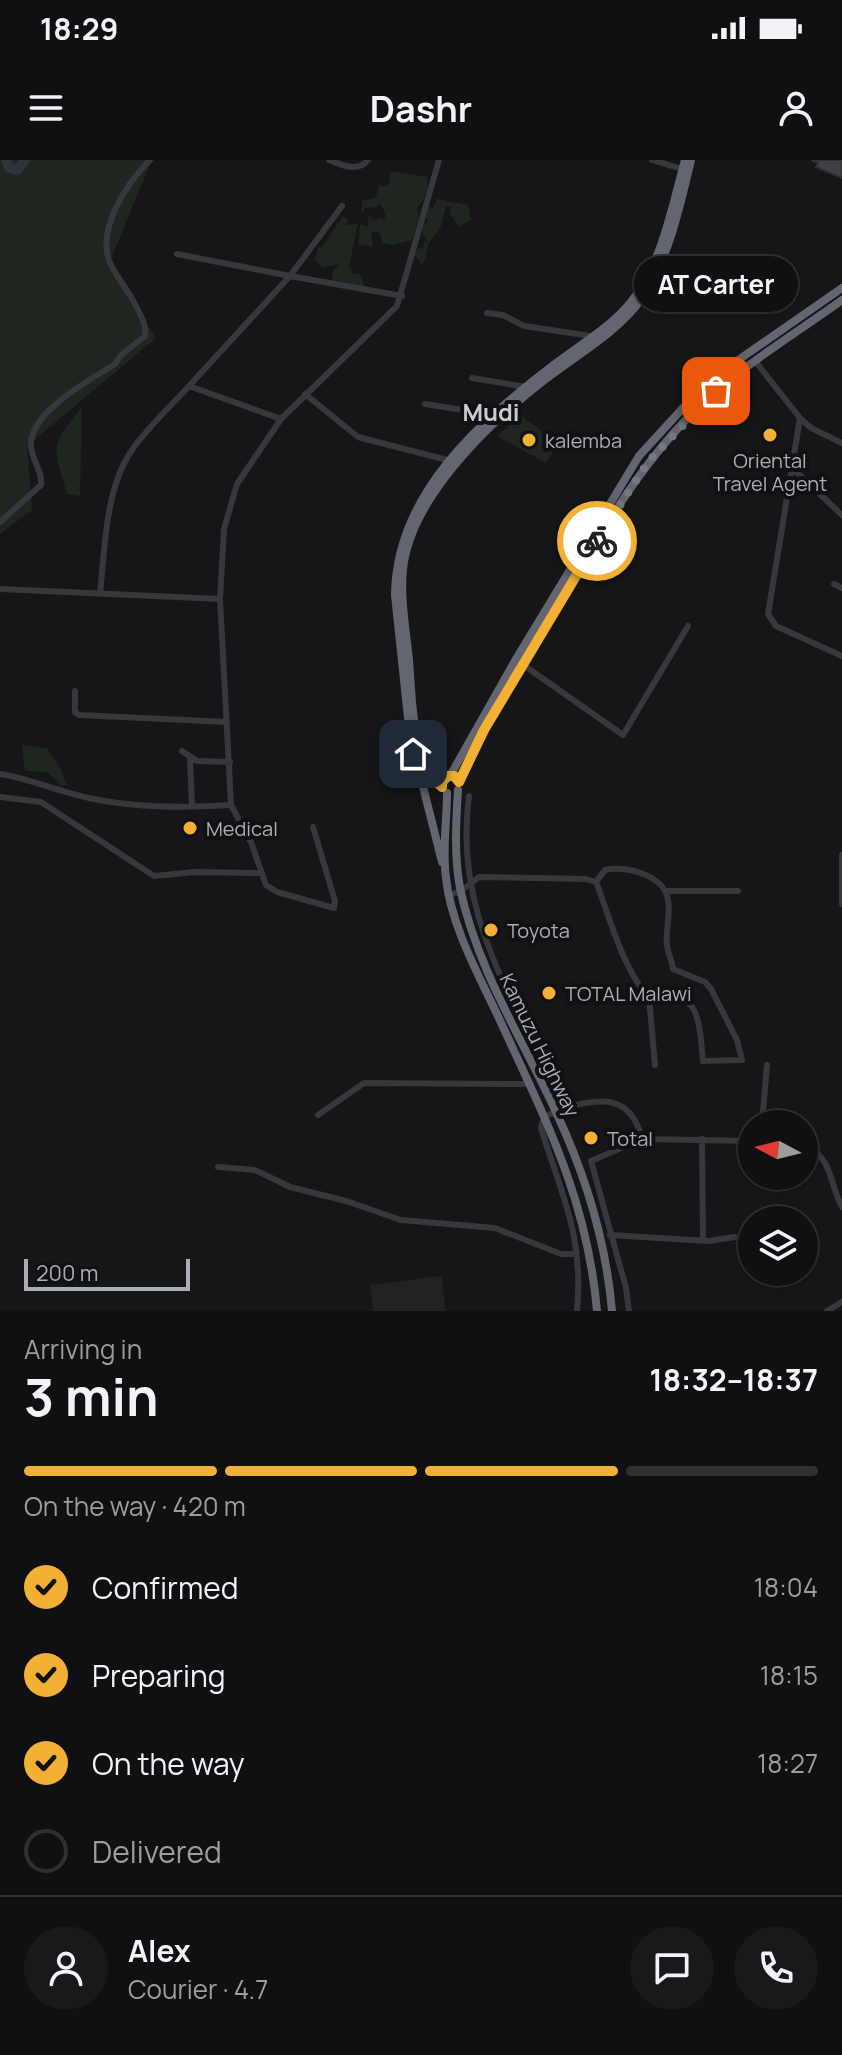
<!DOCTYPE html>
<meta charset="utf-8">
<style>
:root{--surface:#101012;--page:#19191b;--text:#f1f3f6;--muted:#9c9d9f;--line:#303032;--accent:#f2b134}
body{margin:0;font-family:Manrope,sans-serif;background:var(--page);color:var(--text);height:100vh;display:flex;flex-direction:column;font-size:30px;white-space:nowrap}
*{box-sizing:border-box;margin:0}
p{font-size:26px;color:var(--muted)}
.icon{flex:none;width:44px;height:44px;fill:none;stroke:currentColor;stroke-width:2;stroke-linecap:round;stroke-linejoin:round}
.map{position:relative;height:1151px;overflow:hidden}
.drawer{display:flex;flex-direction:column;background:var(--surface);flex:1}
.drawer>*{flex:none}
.needle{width:52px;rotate:277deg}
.buttons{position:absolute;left:738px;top:950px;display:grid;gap:16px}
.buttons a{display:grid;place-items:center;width:80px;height:80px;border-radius:50%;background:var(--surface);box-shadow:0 2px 6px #0004,0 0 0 2px var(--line);font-size:40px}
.scale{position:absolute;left:24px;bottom:20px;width:166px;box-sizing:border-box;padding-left:8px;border:4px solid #a8adb8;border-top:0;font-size:22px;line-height:28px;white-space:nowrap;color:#a8adb8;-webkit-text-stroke:6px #111113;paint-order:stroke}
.pin{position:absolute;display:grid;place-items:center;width:68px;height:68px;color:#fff;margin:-34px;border-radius:16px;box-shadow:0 4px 12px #0006}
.courier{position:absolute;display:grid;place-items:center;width:80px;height:80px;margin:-40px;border:6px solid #f2b134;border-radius:50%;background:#fff;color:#222;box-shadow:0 2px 10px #0007}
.bubble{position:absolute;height:56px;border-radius:28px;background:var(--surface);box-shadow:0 2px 6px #0004,0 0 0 2px var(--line);font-size:26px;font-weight:700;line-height:56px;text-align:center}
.head em{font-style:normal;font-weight:700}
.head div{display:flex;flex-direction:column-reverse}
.head{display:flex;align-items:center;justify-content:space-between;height:136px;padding:0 24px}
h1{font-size:52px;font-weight:700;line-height:60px}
.bar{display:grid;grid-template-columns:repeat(4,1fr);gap:12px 8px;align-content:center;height:96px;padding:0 24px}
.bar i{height:10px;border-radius:6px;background:var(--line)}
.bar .current{background:var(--accent)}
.bar p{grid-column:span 4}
.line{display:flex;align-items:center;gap:20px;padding:0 24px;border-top:2px solid var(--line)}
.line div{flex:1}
.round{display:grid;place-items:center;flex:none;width:84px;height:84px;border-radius:42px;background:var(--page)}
ol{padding:0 24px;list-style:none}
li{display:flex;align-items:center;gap:24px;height:88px}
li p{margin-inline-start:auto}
li .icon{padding:8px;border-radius:50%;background:var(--accent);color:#111;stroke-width:4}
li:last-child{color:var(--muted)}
li i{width:44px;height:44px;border:4px solid var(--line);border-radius:50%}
.status{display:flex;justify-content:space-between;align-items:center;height:56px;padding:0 40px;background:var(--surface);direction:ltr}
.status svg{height:22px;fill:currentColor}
header{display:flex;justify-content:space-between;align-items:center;height:104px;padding:0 24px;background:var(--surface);font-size:36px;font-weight:700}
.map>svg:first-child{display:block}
.built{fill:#222225}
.green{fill:#1e261f}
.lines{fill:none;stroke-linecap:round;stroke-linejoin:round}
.river{stroke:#2c353c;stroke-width:10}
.building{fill:#404145;stroke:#303034;stroke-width:2}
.minor{stroke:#37383d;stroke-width:6}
.highway{stroke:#63666e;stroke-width:8}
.done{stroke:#757880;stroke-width:8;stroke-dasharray:0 14.4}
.route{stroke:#f2b134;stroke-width:10}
.poi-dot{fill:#f2b134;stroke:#111113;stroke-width:3}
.labels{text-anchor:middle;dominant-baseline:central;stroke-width:8;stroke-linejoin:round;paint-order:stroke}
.poi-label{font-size:20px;fill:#a8adb8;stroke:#111113;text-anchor:start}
.street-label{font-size:20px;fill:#a8adb8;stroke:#111113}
.quarter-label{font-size:24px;font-weight:bold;fill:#c9ccd4;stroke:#111113}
</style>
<div class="status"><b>18:29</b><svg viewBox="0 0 49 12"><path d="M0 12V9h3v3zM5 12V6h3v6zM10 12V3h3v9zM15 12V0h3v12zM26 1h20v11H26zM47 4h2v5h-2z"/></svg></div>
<header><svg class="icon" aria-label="menu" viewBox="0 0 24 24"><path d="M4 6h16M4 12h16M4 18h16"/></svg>Dashr<svg class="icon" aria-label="person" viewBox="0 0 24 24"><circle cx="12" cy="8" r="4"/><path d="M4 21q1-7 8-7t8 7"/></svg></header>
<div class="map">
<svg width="842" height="1151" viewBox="0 0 842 1151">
<rect width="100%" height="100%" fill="#161618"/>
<path class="built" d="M 441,1116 L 446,1151 L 373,1151 L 370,1125 Z"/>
<path class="green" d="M 0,0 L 152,0 L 108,106 L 156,178 L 27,286 L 32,350 L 0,374 Z
M 391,11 L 427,17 C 429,28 425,41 417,48 L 419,57 L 412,80 L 393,85 L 383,83 L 379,72 L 371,73 L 373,86 L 358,85 L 360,64 L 367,67 L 369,55 L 372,57 L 370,61 L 381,58 L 384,61 C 387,54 384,49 379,43 L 377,47 L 365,48 L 361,54 L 363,37 L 365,41 L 376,37 L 379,24 L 383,27 L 389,24 Z
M 437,39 L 468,45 L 471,60 L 459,66 L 449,53 L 451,47 L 446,46 C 440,71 445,60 430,82 C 426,88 427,98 422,106 L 413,92 L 423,87 L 424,81 L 428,83 L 422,74 L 423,65 L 429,62 L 423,54 L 428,44 L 432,50 Z
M 343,56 L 348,60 L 346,65 L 358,64 L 349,106 L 354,115 L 359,112 L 365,127 L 362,131 L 354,129 L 352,124 L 347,127 L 334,124 L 332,112 L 339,104 L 323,108 L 315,100 L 318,87 L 322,87 Z
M 82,247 L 80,336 L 67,334 C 53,285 49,287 82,247 Z
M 521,255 L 558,284 L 546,303 L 497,276 Z
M 22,585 L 47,588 L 61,609 L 67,625 L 61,626 L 47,612 L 25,611 Z"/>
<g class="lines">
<path class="river" d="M 6,0 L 9,8 L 17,10 L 25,0"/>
</g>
<path class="building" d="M 811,0 L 842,0 L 842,18 L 816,7 L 818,3 Z"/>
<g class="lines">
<path class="minor" d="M 329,0 C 342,5 357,13 368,0
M 652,0 L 682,9
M 177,94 L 290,116 L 342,46
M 487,153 L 503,155 L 524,166 L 591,176
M 755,201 L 800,258 L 768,454 L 776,466 L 842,496
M 472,218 L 526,227
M 305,234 L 358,277 L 451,301
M 425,244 L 495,255
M 800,258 L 811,268 L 842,283
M 281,259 L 189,226 L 290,116 L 402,136
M 790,306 L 842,355
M 0,362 L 41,325 C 43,311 30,298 31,283 C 32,251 90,220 115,204 L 121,195 L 145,176 C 147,166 141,156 136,146 C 129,131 117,118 110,103 C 96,69 127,23 150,0
M 834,424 L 842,428
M 0,429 L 220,439
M 100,434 C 105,388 105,329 132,290 C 148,267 170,247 189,226
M 522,504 L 623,575 L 688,466
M 75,531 L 75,552 L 79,555 L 227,562
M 182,591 L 197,601 L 230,602
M 190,599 L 192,646
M 0,614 C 31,619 59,632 89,638 C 134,648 186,648 231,645
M 469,636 C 457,725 488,792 526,871 C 538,896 555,921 564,948 L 544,957 L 541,968 C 562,1036 584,1076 577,1151
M 0,637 L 41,642 L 154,716 L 195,712 L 262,713
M 313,667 L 335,741 L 334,748 L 277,732 L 266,725 L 251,682 L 231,645 L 220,439 L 224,369 L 237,324 L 281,259 L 397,146 L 439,0
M 842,695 L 842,744
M 665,731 L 738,731
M 450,735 L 461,731 L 479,717 L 586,719 L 596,722 C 609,755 624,813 649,837 C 700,826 699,860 703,901 L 742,900 L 737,880 L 711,829 L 705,822 L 673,809 C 672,800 668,794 667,785 C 665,770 671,756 668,740 C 664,715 626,705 605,710 L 596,722
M 649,837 L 655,905
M 564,948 C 602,937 631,935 642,979
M 318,955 L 364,923 L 528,924
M 762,964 L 767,905
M 702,979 L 703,1080
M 804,985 C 833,997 829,1023 842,1047
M 218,1007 L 255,1010 L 290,1027 L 346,1041 L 401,1060 L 495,1068 L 561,1094 L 576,1094
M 610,1075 L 708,1081 L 735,1077
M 629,1151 L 626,1128 L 591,1001 L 642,979 L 752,981
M 827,1151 L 842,1142"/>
<path class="highway" d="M 418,607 L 442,702
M 450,616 L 516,499 L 639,296 L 694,236 L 724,210 L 842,128
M 445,617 C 438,611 429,604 424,596 C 412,575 411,525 409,500 C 406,470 400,439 403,409 C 411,335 494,258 551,215 C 582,192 620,170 643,137 C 669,97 680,46 691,0
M 459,622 C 487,559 525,501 560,442 C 602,372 641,301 701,245 C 743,205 795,174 842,140
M 442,627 L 417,604 L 411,586 L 395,435 C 396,334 480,261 555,204 C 581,184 611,167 631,142 C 662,103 672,47 685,0
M 458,630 C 456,662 454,696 460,728 C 477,809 522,878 556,952 C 586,1016 606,1081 612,1151
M 447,633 C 447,661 442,690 446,718 C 451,765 477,812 497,854 C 544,957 587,1036 597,1151"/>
</g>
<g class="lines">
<path class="done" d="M 597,381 L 648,302 L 716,231"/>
<path class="route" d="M 413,594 L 417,604 L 442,627 L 442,622 L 448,616 L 454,616 L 459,622 L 484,570 L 597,381"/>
</g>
<g class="poi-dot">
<circle cx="770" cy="275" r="8"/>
<circle cx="529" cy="280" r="8"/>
<circle cx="190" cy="668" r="8"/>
<circle cx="491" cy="770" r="8"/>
<circle cx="549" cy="833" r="8"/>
<circle cx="591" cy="978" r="8"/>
</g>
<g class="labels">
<g class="poi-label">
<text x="545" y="280">kalemba</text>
<text x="770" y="300" text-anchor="middle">Oriental<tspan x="770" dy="23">Travel Agent</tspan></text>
<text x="206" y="668">Medical</text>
<text x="507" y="770">Toyota</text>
<text x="565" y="833">TOTAL Malawi</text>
<text x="607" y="978">Total</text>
</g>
<g class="street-label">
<text transform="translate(540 885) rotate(64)">Kamuzu Highway</text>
</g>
<g class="quarter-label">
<text x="491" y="251">Mudi</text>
</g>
</g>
</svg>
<div class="buttons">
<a><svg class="needle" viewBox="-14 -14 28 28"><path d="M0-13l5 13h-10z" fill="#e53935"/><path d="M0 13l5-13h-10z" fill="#9c9d9f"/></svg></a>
<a><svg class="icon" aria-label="layers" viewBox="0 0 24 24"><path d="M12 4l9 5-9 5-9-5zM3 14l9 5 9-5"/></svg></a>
</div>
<div class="scale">200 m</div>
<div class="pin" style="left:716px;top:231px;background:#ea580c"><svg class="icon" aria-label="bag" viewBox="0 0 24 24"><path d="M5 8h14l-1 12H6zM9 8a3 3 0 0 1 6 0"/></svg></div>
<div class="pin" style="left:413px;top:594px;background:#1f2937"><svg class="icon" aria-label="home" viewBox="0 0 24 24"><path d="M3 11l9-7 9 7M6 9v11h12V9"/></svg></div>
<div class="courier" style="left:597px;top:381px"><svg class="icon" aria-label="bike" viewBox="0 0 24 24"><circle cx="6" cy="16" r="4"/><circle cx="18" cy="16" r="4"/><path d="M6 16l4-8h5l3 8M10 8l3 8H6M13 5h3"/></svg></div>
<div class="bubble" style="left:634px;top:96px;width:164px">AT Carter</div>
</div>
<section class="drawer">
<div class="head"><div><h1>3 min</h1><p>Arriving in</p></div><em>18:32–18:37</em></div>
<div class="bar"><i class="current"></i><i class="current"></i><i class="current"></i><i></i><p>On the way · 420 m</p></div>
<ol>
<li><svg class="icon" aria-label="check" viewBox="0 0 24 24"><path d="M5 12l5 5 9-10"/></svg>Confirmed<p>18:04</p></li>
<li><svg class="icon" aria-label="check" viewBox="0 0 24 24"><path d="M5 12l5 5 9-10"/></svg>Preparing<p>18:15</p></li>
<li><svg class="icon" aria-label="check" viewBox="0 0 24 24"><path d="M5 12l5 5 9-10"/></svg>On the way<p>18:27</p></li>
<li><i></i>Delivered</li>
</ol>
<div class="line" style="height:144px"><a class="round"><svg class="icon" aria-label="person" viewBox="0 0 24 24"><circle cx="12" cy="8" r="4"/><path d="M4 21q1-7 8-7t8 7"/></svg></a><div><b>Alex</b><p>Courier · 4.7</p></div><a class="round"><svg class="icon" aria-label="chat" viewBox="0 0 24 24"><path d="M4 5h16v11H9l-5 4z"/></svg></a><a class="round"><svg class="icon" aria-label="phone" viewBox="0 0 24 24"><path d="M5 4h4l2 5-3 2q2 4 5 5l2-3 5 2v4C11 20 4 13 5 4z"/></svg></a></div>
</section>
